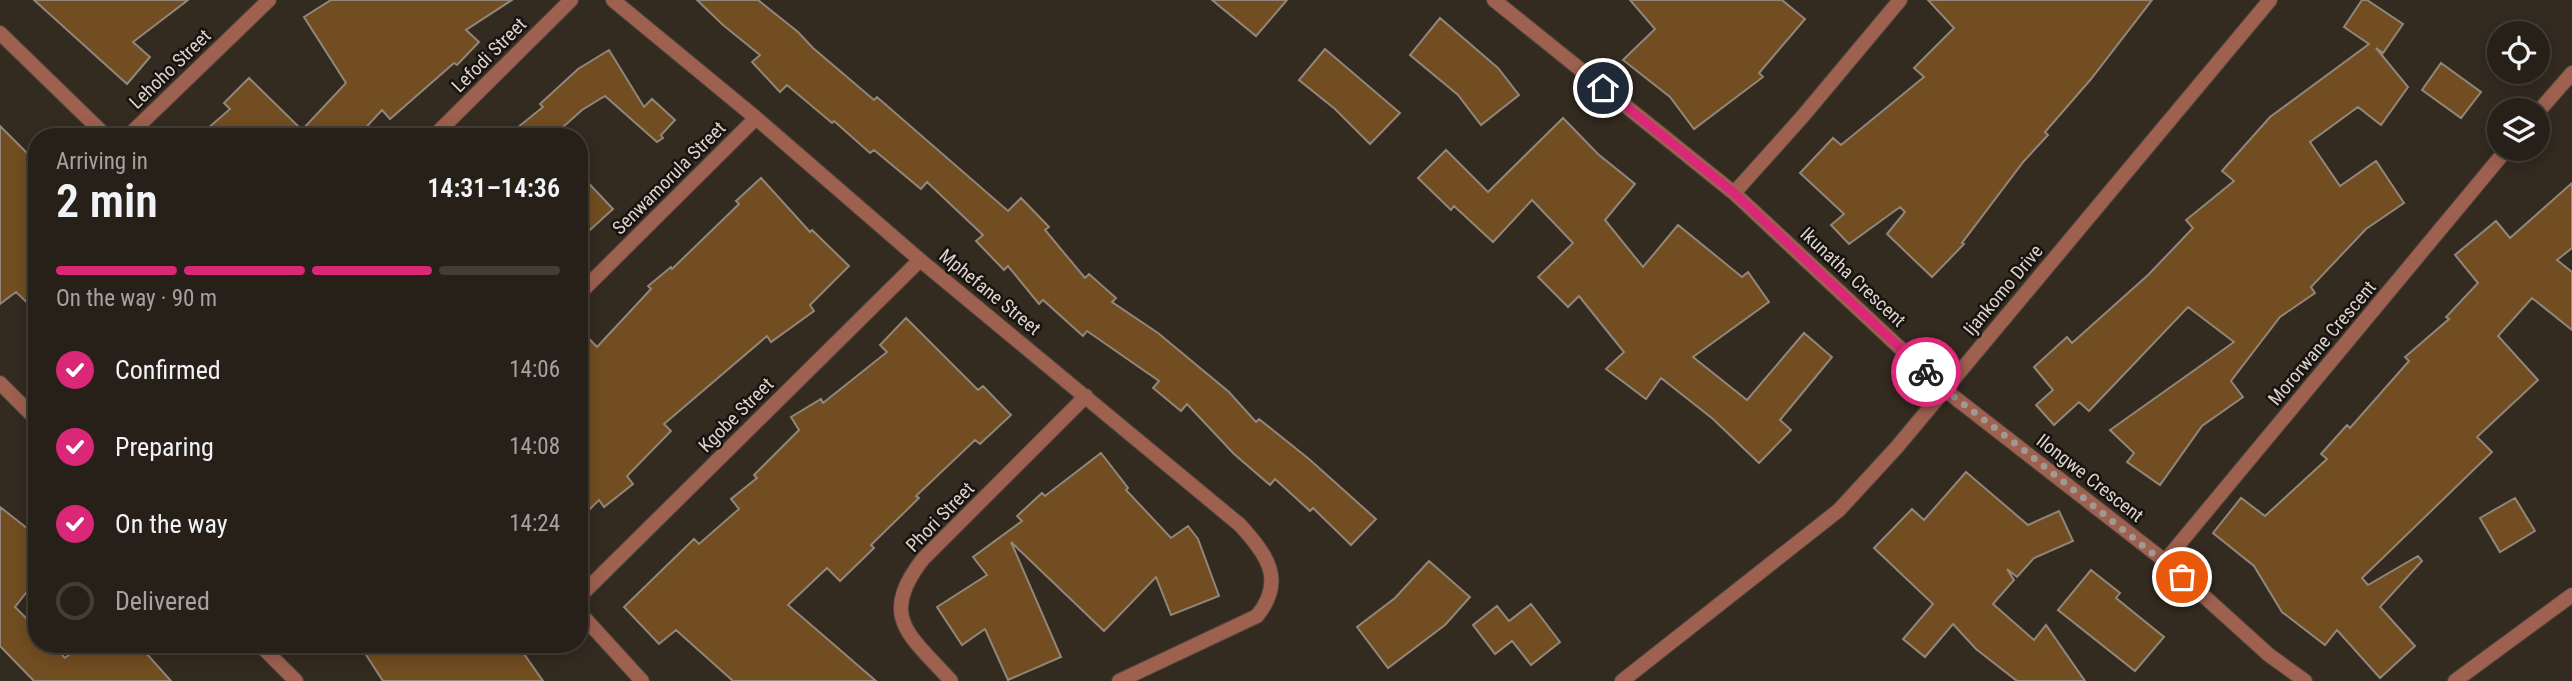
<!DOCTYPE html>
<meta charset="utf-8">
<style>
:root{--surface:#262018;--page:#322d25;--text:#f1f3f6;--muted:#a4a3a2;--line:#423e37;--accent:#db2777}
body{margin:0;font-family:"Roboto Condensed",sans-serif;background:var(--page);color:var(--text);height:100vh;display:flex;flex-direction:column;font-size:26px;white-space:nowrap}
*{box-sizing:border-box;margin:0}
p{font-size:23px;color:var(--muted)}
.icon{flex:none;width:38px;height:38px;fill:none;stroke:currentColor;stroke-width:2;stroke-linecap:round;stroke-linejoin:round}
.map{position:relative;flex:1;overflow:hidden}
.side{position:absolute;left:28px;top:128px;width:560px;height:525px;display:flex;flex-direction:column;background:var(--surface);border-radius:28px;box-shadow:0 4px 18px #0003,0 0 0 2px var(--line)}
.side>*{flex:none}
.buttons{position:absolute;left:2487px;top:21px;display:grid;gap:14px}
.buttons a{display:grid;place-items:center;width:63px;height:63px;border-radius:50%;background:var(--surface);box-shadow:0 4px 18px #0003,0 0 0 2px var(--line);font-size:35px}
.pin{position:absolute;display:grid;place-items:center;width:60px;height:60px;color:#fff;margin:-30px;border:4px solid #fff;border-radius:50%;box-shadow:0 2px 7px #0007}
.courier{position:absolute;display:grid;place-items:center;width:70px;height:70px;margin:-35px;border:5px solid #db2777;border-radius:50%;background:#fff;color:#222;box-shadow:0 2px 9px #0007}
.summary em{font-style:normal;font-weight:600}
.summary div{display:flex;flex-direction:column-reverse}
.summary{display:flex;align-items:center;justify-content:space-between;height:119px;padding:0 28px}
h1{font-size:46px;font-weight:600;line-height:52px}
.bar{display:grid;grid-template-columns:repeat(4,1fr);gap:10px 7px;align-content:center;height:84px;padding:0 28px}
.bar i{height:9px;border-radius:5px;background:var(--line)}
.bar .selected{background:var(--accent)}
.bar p{grid-column:span 4}
ol{padding:0 28px;list-style:none}
li{display:flex;align-items:center;gap:21px;height:77px}
li p{margin-inline-start:auto}
li .icon{padding:7px;border-radius:50%;background:var(--accent);color:#fff;stroke-width:4}
li:last-child{color:var(--muted)}
li i{width:38px;height:38px;border:4px solid var(--line);border-radius:50%}
.map>svg:first-child{display:block}
.building{fill:#724d21;stroke:#91867a;stroke-width:2}
.lines{fill:none;stroke-linecap:round;stroke-linejoin:round}
.minor-casing{stroke:#4e453c;stroke-width:16}
.minor{stroke:#9e604f;stroke-width:14}
.done{stroke:#a09891;stroke-width:7;stroke-dasharray:0 12.6}
.route{stroke:#db2777;stroke-width:9}
.labels{text-anchor:middle;dominant-baseline:central;stroke-width:5;stroke-linejoin:round;paint-order:stroke}
.street-label{font-size:19px;fill:#dad4ce;stroke:#18130f}
</style>
<div class="map">
<svg width="2572" height="681" viewBox="0 0 2572 681">
<rect width="100%" height="100%" fill="#332a20"/>
<path class="building" d="M 34,0 L 188,0 L 133,42 L 150,57 L 127,84 Z
M 331,0 L 512,0 L 466,30 L 479,42 L 457,65 L 454,63 L 390,119 L 382,110 L 358,136 L 199,136 L 230,109 L 224,103 L 249,78 L 302,130 L 346,83 L 304,17 Z
M 697,0 L 758,0 L 798,32 L 813,48 L 874,100 L 877,97 L 1008,211 L 1021,198 L 1049,227 L 1045,230 L 1085,278 L 1089,274 L 1116,298 L 1112,302 L 1158,333 L 1229,392 L 1256,422 L 1259,419 L 1309,459 L 1376,519 L 1351,545 L 1313,508 L 1310,511 L 1275,479 L 1270,485 L 1234,454 L 1187,404 L 1181,411 L 1153,388 L 1159,381 L 1087,331 L 1083,336 L 1043,300 L 1039,304 L 1008,266 L 1004,270 L 976,241 L 983,235 L 927,182 L 921,189 L 874,150 L 870,153 L 834,121 L 832,123 L 787,85 L 780,92 L 752,62 L 760,55 L 723,25 Z
M 1212,0 L 1287,0 L 1256,36 Z
M 1630,0 L 1782,0 L 1805,19 L 1759,73 L 1763,77 L 1694,129 L 1670,97 L 1623,60 L 1655,29 Z
M 1928,0 L 2152,0 L 2091,79 L 2045,132 L 2048,135 L 2024,161 L 1962,243 L 1964,244 L 1932,277 L 1887,234 L 1905,212 L 1900,207 L 1849,244 L 1831,225 L 1844,214 L 1800,173 L 1833,138 L 1841,145 L 1924,77 L 1914,68 L 1954,28 Z
M 2362,0 L 2367,0 L 2403,24 L 2383,53 L 2376,48 L 2408,87 L 2381,125 L 2358,107 L 2310,142 L 2340,186 L 2376,161 L 2404,203 L 2366,229 L 2311,287 L 2315,293 L 2280,317 L 2231,381 L 2243,397 L 2202,426 L 2160,485 L 2127,462 L 2134,453 L 2110,430 L 2234,342 L 2188,307 L 2089,411 L 2079,402 L 2054,425 L 2036,405 L 2053,390 L 2034,367 L 2067,337 L 2072,343 L 2148,275 L 2193,228 L 2186,220 L 2234,181 L 2222,171 L 2270,117 L 2369,44 L 2344,27 Z
M 1440,18 L 1498,68 L 1519,95 L 1481,125 L 1458,95 L 1410,55 Z
M 1325,49 L 1400,113 L 1370,144 L 1335,109 L 1299,80 Z
M 609,50 L 644,107 L 652,99 L 675,120 L 661,135 L 663,138 L 657,142 L 605,96 L 582,110 L 553,136 L 507,136 L 543,107 L 540,104 L 578,69 Z
M 2441,63 L 2481,92 L 2461,118 L 2422,90 Z
M 1563,118 L 1598,154 L 1635,184 L 1605,220 L 1643,267 L 1678,225 L 1742,277 L 1748,272 L 1769,302 L 1693,357 L 1747,400 L 1804,333 L 1832,357 L 1780,420 L 1791,430 L 1759,463 L 1713,419 L 1661,378 L 1646,399 L 1606,369 L 1624,352 L 1579,296 L 1568,307 L 1538,277 L 1573,243 L 1532,200 L 1493,242 L 1454,206 L 1451,210 L 1418,178 L 1446,150 L 1488,192 Z
M 0,126 L 37,163 L 37,312 L 16,292 L 0,304 Z
M 579,173 L 613,209 L 579,240 Z
M 761,178 L 810,232 L 812,230 L 849,266 L 810,305 L 814,311 L 771,342 L 767,336 L 664,424 L 671,431 L 627,476 L 633,484 L 604,507 L 599,500 L 579,520 L 579,328 L 597,347 L 651,289 L 648,286 L 671,267 L 672,269 L 739,204 L 736,201 Z
M 2572,183 L 2572,248 L 2557,260 L 2572,272 L 2572,330 L 2532,298 L 2498,336 L 2538,380 L 2477,437 L 2492,452 L 2362,578 L 2368,585 L 2418,556 L 2422,561 L 2380,607 L 2415,646 L 2380,678 L 2337,630 L 2325,645 L 2282,612 L 2254,566 L 2213,533 L 2241,498 L 2265,516 L 2327,459 L 2321,454 L 2347,425 L 2350,428 L 2409,361 L 2405,357 L 2449,319 L 2446,317 L 2478,283 L 2455,255 L 2496,221 L 2510,238 Z
M 906,318 L 978,390 L 983,386 L 1011,415 L 980,444 L 975,440 L 916,496 L 919,498 L 871,545 L 874,548 L 840,581 L 827,568 L 788,605 L 876,681 L 733,681 L 676,630 L 659,644 L 624,607 L 694,539 L 699,544 L 739,509 L 731,499 L 757,478 L 754,475 L 799,430 L 791,417 L 821,399 L 823,403 L 887,352 L 880,345 Z
M 1101,453 L 1128,488 L 1126,490 L 1171,538 L 1188,526 L 1198,539 L 1219,596 L 1171,615 L 1156,577 L 1104,631 L 1011,542 L 1061,657 L 1008,680 L 985,629 L 962,645 L 937,607 L 987,575 L 973,557 L 1022,521 L 1017,516 L 1042,493 L 1045,496 Z
M 1966,472 L 2028,525 L 2059,511 L 2073,541 L 2034,558 L 2017,577 L 2007,569 L 2014,580 L 1993,604 L 2034,640 L 2046,625 L 2085,681 L 2017,681 L 1976,649 L 1953,624 L 1925,657 L 1903,639 L 1933,604 L 1874,548 L 1912,509 L 1924,520 Z
M 2515,498 L 2535,531 L 2500,552 L 2480,518 Z
M 0,507 L 37,536 L 37,579 L 15,607 L 37,629 L 37,644 L 52,644 L 65,658 L 83,644 L 138,644 L 171,681 L 34,681 L 0,646 Z
M 1429,561 L 1470,597 L 1445,625 L 1388,668 L 1357,627 L 1395,598 Z
M 2091,570 L 2120,593 L 2116,598 L 2164,637 L 2135,671 L 2058,610 Z
M 1531,604 L 1560,642 L 1531,665 L 1512,641 L 1495,654 L 1473,625 L 1497,606 L 1509,621 Z
M 359,644 L 517,644 L 543,681 L 383,681 Z"/>
<g class="lines">
<defs>
<path id="minor" d="M 613,0 L 756,118 L 920,260 L 1240,525 C 1267,555 1286,580 1257,616 L 1119,681
M 1494,0 L 1734,193 L 1945,390 L 2165,561 L 2269,655 L 2305,681
M 0,33 L 106,136
M 2538,112 L 2572,73
M 128,136 L 269,0
M 434,136 L 571,0
M 1734,193 L 1803,116 L 1900,0
M 579,294 L 756,118
M 0,383 L 37,420
M 2165,561 L 2507,149
M 579,597 L 920,260
M 579,612 L 642,681
M 259,644 L 296,681
M 951,681 C 911,636 877,618 923,559 L 1086,396
M 1622,681 L 1839,510 L 1897,447 L 2270,0
M 2455,681 L 2572,595"/>
</defs>
<use href="#minor" class="minor-casing"/>
<use href="#minor" class="minor"/>
</g>
<g class="lines">
<path class="done" d="M 1926,372 L 1945,390 L 2025,451 L 2182,577"/>
<path class="route" d="M 1603,88 L 1734,193 L 1926,372"/>
</g>
<g class="labels">
<g class="street-label">
<text transform="translate(489 55) rotate(-45)">Lefodi Street</text>
<text transform="translate(170 69) rotate(-44)">Lehoho Street</text>
<text transform="translate(669 178) rotate(-45)">Senwamorula Street</text>
<text transform="translate(1853 277) rotate(43)">Ikunatha Crescent</text>
<text transform="translate(2003 290) rotate(-50)">Ijankomo Drive</text>
<text transform="translate(990 292) rotate(39)">Mphefane Street</text>
<text transform="translate(2322 343) rotate(-50)">Mororwane Crescent</text>
<text transform="translate(736 415) rotate(-45)">Kgobe Street</text>
<text transform="translate(2090 478) rotate(38)">Ilongwe Crescent</text>
<text transform="translate(940 517) rotate(-46)">Phori Street</text>
</g>
</g>
</svg>
<div class="buttons">
<a><svg class="icon" aria-label="locate" viewBox="0 0 24 24"><circle cx="12" cy="12" r="6"/><path d="M12 2v4M12 18v4M2 12h4M18 12h4"/></svg></a>
<a><svg class="icon" aria-label="layers" viewBox="0 0 24 24"><path d="M12 4l9 5-9 5-9-5zM3 14l9 5 9-5"/></svg></a>
</div>
<div class="pin" style="left:2182px;top:577px;background:#ea580c"><svg class="icon" aria-label="bag" viewBox="0 0 24 24"><path d="M5 8h14l-1 12H6zM9 8a3 3 0 0 1 6 0"/></svg></div>
<div class="pin" style="left:1603px;top:88px;background:#1f2937"><svg class="icon" aria-label="home" viewBox="0 0 24 24"><path d="M3 11l9-7 9 7M6 9v11h12V9"/></svg></div>
<div class="courier" style="left:1926px;top:372px"><svg class="icon" aria-label="bike" viewBox="0 0 24 24"><circle cx="6" cy="16" r="4"/><circle cx="18" cy="16" r="4"/><path d="M6 16l4-8h5l3 8M10 8l3 8H6M13 5h3"/></svg></div>
<section class="side">
<div class="summary"><div><h1>2 min</h1><p>Arriving in</p></div><em>14:31–14:36</em></div>
<div class="bar"><i class="selected"></i><i class="selected"></i><i class="selected"></i><i></i><p>On the way · 90 m</p></div>
<ol>
<li><svg class="icon" aria-label="check" viewBox="0 0 24 24"><path d="M5 12l5 5 9-10"/></svg>Confirmed<p>14:06</p></li>
<li><svg class="icon" aria-label="check" viewBox="0 0 24 24"><path d="M5 12l5 5 9-10"/></svg>Preparing<p>14:08</p></li>
<li><svg class="icon" aria-label="check" viewBox="0 0 24 24"><path d="M5 12l5 5 9-10"/></svg>On the way<p>14:24</p></li>
<li><i></i>Delivered</li>
</ol>
</section>
</div>
